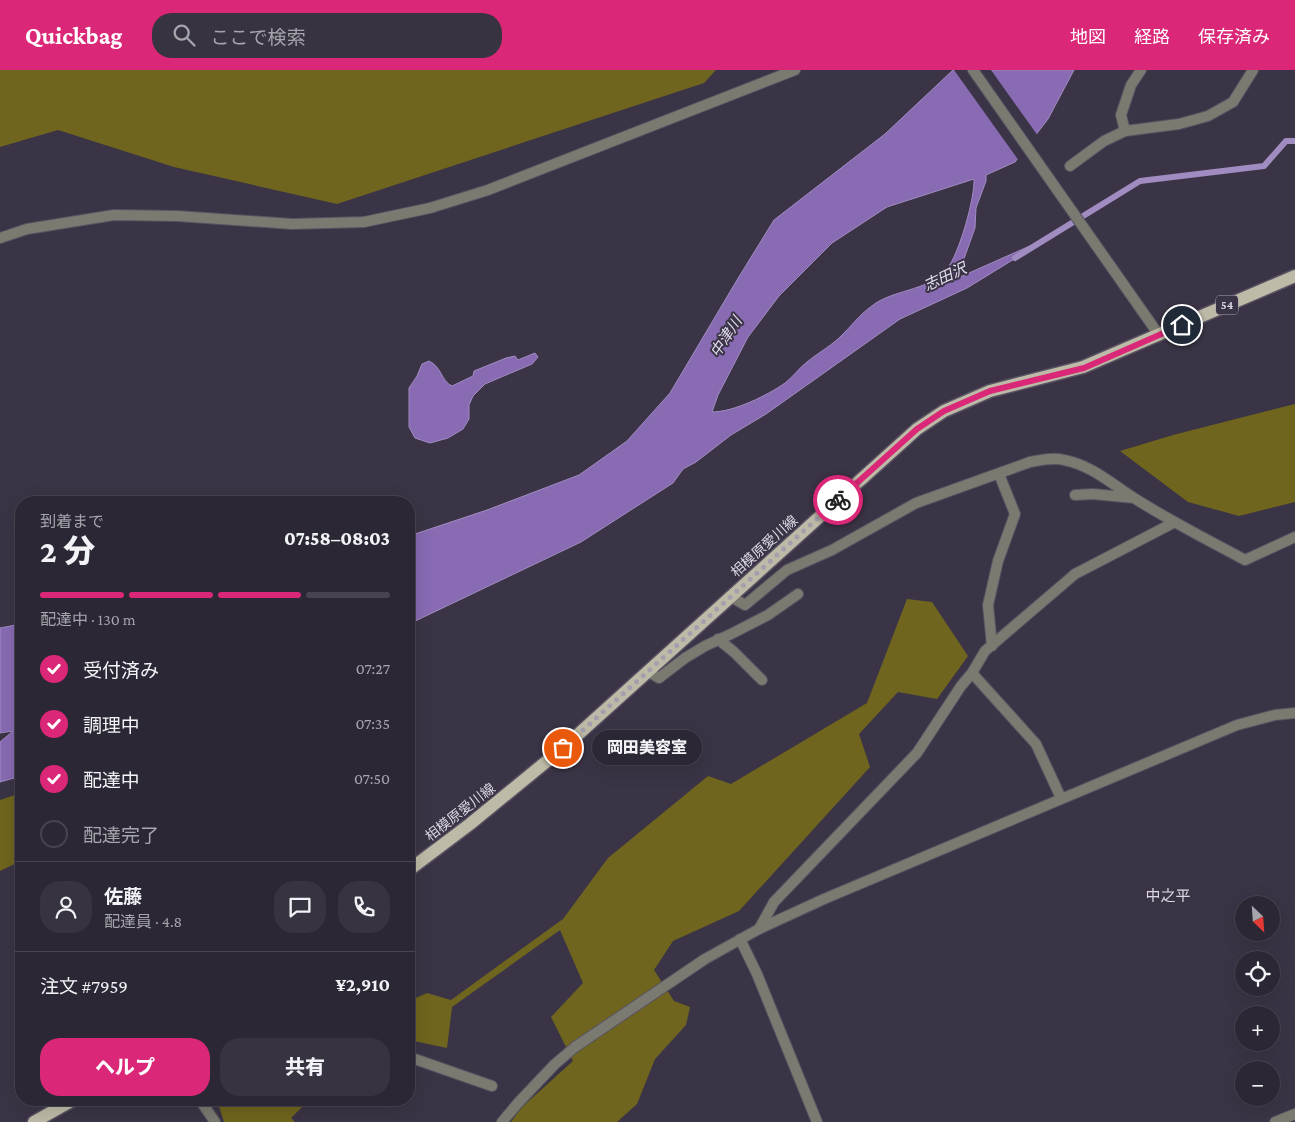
<!DOCTYPE html>
<html lang="ja">
<meta charset="utf-8">
<style>
:root{--surface:#2c2734;--page:#383340;--text:#f1f3f6;--muted:#a6a5ac;--line:#48444f;--accent:#db2777}
body{margin:0;font-family:"Crimson Pro","Noto Sans JP",serif;background:var(--page);color:var(--text);height:100vh;display:flex;flex-direction:column;font-size:19px;white-space:nowrap}
*{box-sizing:border-box;margin:0}
p{font-size:16px;color:var(--muted)}
.icon{flex:none;width:28px;height:28px;fill:none;stroke:currentColor;stroke-width:2;stroke-linecap:round;stroke-linejoin:round}
.map{position:relative;flex:1;overflow:hidden}
.sheet{position:absolute;left:15px;top:426px;width:400px;height:610px;display:flex;flex-direction:column;background:var(--surface);border-radius:20px;box-shadow:0 5px 20px #0002,0 0 0 1px var(--line)}
.sheet>*{flex:none}
.needle{width:32px;rotate:155deg}
.tools{position:absolute;left:1235px;top:826px;display:grid;gap:10px}
.tools a{display:grid;place-items:center;width:45px;height:45px;border-radius:50%;background:var(--surface);box-shadow:0 5px 20px #0002,0 0 0 1px var(--line);font-size:25px}
.pin{position:absolute;display:grid;place-items:center;width:42px;height:42px;color:#fff;margin:-21px;border:2px solid #fff;border-radius:50%;box-shadow:0 1px 5px #0007}
.courier{position:absolute;display:grid;place-items:center;width:50px;height:50px;margin:-25px;border:4px solid #db2777;border-radius:50%;background:#fff;color:#222;box-shadow:0 1px 6px #0007}
.bubble{position:absolute;height:35px;border-radius:18px;background:var(--surface);box-shadow:0 5px 20px #0002,0 0 0 1px var(--line);font-size:16px;font-weight:800;line-height:35px;text-align:center}
.head em{font-style:normal;font-weight:800}
.head div{display:flex;flex-direction:column-reverse}
.head{display:flex;align-items:center;justify-content:space-between;height:85px;padding:0 25px}
h1{font-size:32px;font-weight:800;line-height:38px}
.bar{display:grid;grid-template-columns:repeat(4,1fr);gap:8px 5px;align-content:center;height:60px;padding:0 25px}
.bar i{height:6px;border-radius:4px;background:var(--line)}
.bar .selected{background:var(--accent)}
.bar p{grid-column:span 4}
.line{display:flex;align-items:center;gap:12px;padding:0 25px;border-top:1px solid var(--line)}
.line div{flex:1}
.round{display:grid;place-items:center;flex:none;width:52px;height:52px;border-radius:20px;background:var(--page)}
ol{padding:0 25px;list-style:none}
li{display:flex;align-items:center;gap:15px;height:55px}
li p{margin-inline-start:auto}
li .icon{padding:5px;border-radius:50%;background:var(--accent);color:#fff;stroke-width:4}
li:last-child{color:var(--muted)}
li i{width:28px;height:28px;border:2px solid var(--line);border-radius:50%}
.primary-button{display:flex;gap:10px;margin-top:auto;padding:10px 25px}
.primary-button a{flex:1;height:58px;border-radius:20px;background:var(--accent);color:#fff;font-size:20px;font-weight:800;line-height:58px;text-align:center}
.primary-button a+a{background:var(--page);color:var(--text)}
header{display:flex;align-items:center;gap:30px;box-sizing:border-box;height:70px;padding:0 25px;background:var(--accent);color:#fff}
header strong{font-size:24px}
nav{display:flex;gap:28px;margin-inline-start:auto;font-size:18px}
.search{width:350px;height:45px;background:var(--page);display:flex;align-items:center;gap:12px;box-sizing:border-box;padding:0 18px;border-radius:20px;color:var(--muted);font-size:19px}
.map>svg:first-child{display:block}
.forest{fill:#6f651e}
.water{fill:#886bb3;stroke:#a18cc1;fill-rule:evenodd}
.pier{fill:#3b3446}
.lines{fill:none;stroke-linecap:round;stroke-linejoin:round}
.stream{stroke:#a18cc1;stroke-width:6}
.minor-casing{stroke:#585262;stroke-width:12}
.tertiary-casing{stroke:#585262;stroke-width:12}
.primary-casing{stroke:#585262;stroke-width:15}
.minor{stroke:#7b7a70;stroke-width:10}
.tertiary{stroke:#7b7a70;stroke-width:10}
.primary{stroke:#bdbba7;stroke-width:12}
.done{stroke:#a49fac;stroke-width:5;stroke-dasharray:0 9}
.route{stroke:#db2777;stroke-width:6}
.labels{text-anchor:middle;dominant-baseline:central;stroke-width:4;stroke-linejoin:round;paint-order:stroke}
.shield{fill:#3b3446;stroke:#aca7b4;stroke-width:1}
.shield-label{font-size:12px;font-weight:bold;fill:#dcd8e3}
.street-label{font-size:14px;fill:#dcd8e3;stroke:#3b3446}
.water-label{font-size:15px;font-style:italic;fill:#e5def2;stroke:#3b3446}
.neighbourhood-label{font-size:15px;fill:#dcd8e3;stroke:#3b3446}
</style>
<header>
<strong>Quickbag</strong>
<div class="search"><svg class="icon" aria-label="search" viewBox="0 0 24 24"><circle cx="10" cy="10" r="6"/><path d="M15 15l6 6"/></svg>ここで検索</div>
<nav><a>地図</a><a>経路</a><a>保存済み</a></nav>
</header>
<div class="map">
<svg width="1295" height="1052" viewBox="0 0 1295 1052">
<rect width="100%" height="100%" fill="#3b3446"/>
<path class="forest" d="M 0,0 L 716,0 L 704,13 L 337,134 L 174,97 L 58,60 L 0,77 Z
M 1295,334 L 1295,432 L 1239,446 L 1188,432 L 1120,381 L 1173,365 Z
M 907,529 L 932,532 L 968,586 L 937,629 L 898,622 L 859,664 L 870,697 L 739,841 L 673,871 L 654,900 L 674,931 L 690,937 L 686,955 L 655,989 L 637,1034 L 617,1052 L 511,1052 L 521,1038 L 573,991 L 551,947 L 583,913 L 560,860 L 452,937 L 447,978 L 409,970 L 409,931 L 427,923 L 451,930 L 563,849 L 608,788 L 708,706 L 731,714 L 867,633 Z
M 21,723 L 21,791 L 0,801 L 0,730 Z
M 217,1030 L 309,1030 L 291,1048 L 295,1052 L 224,1052 Z"/>
<path class="water" d="M 953,0 L 1074,0 L 1048,49 L 1015,92 L 986,105 L 986,111 L 976,138 L 975,158 L 961,197 L 951,211 L 1050,167 L 967,218 L 900,249 L 766,344 L 731,365 L 696,392 L 683,399 L 673,413 L 581,472 L 409,554 L 409,466 L 487,440 L 579,405 L 627,371 L 670,323 L 737,210 L 774,150 L 885,64 ZM 974,109 C 975,128 959,184 947,199 C 930,220 898,219 876,233 C 861,243 855,252 843,264 C 833,275 819,282 807,292 C 799,298 793,307 785,313 C 768,325 734,342 712,342 L 718,325 L 748,267 L 779,226 L 832,173 L 887,137 Z
M 535,283 L 538,287 L 532,294 L 485,314 L 473,326 L 469,335 L 469,349 L 463,359 L 448,368 L 430,373 L 415,368 L 409,357 L 409,318 L 417,306 L 422,294 L 429,291 C 442,297 441,311 452,316 L 473,306 L 474,301 L 506,288 L 515,286 L 518,290 Z
M 21,554 L 21,706 L 0,712 L 0,672 L 13,661 L 0,663 L 0,558 Z"/>
<path class="pier" d="M 954,0 L 991,0 L 1038,66 L 1019,91 Z"/>
<g class="lines">
<path class="stream" d="M 1015,188 L 1140,111 L 1264,96 L 1286,71 L 1295,71"/>
<defs>
<path id="minor" d="M 1125,61 L 1121,45 L 1131,15 L 1141,0
M 1070,96 L 1104,71 L 1125,61 L 1179,54 L 1208,46 L 1233,32 L 1253,0
M 1075,425 L 1093,424 L 1134,428
M 730,526 L 745,535 L 787,500 L 832,480 L 916,433 L 1030,392 C 1041,390 1053,387 1064,390 C 1091,395 1112,414 1134,428 C 1170,451 1208,470 1245,490 L 1295,467
M 718,569 L 734,582 L 762,610
M 992,576 L 988,535 L 998,491 L 1015,444 L 999,404
M 647,601 L 659,608 L 685,588 L 705,576 L 731,564 L 768,545 L 798,524
M 1061,728 L 1036,674 L 972,603 L 985,581 L 1075,504 L 1175,452
M 759,859 L 774,832 L 917,683 L 961,616 L 972,603
M 740,869 L 757,904 L 817,1052
M 409,987 L 492,1016
M 1275,1052 L 1295,1044"/>
<path id="tertiary" d="M 973,0 L 1159,265
M 0,168 L 27,159 L 114,145 L 177,146 L 292,154 L 364,152 L 430,138 L 488,120 L 795,0
M 200,1030 L 215,1052
M 502,1052 L 518,1033 L 555,994 L 575,977 L 705,889 L 759,859 L 824,829 L 1237,655 L 1275,645 L 1295,643"/>
<path id="primary" d="M 409,800 L 470,754 L 563,678 L 917,359 L 944,341 L 990,321 L 1083,297 L 1295,206
M 34,1052 L 73,1030"/>
</defs>
<use href="#minor" class="minor-casing"/>
<use href="#tertiary" class="tertiary-casing"/>
<use href="#primary" class="primary-casing"/>
<use href="#minor" class="minor"/>
<use href="#tertiary" class="tertiary"/>
<use href="#primary" class="primary"/>
</g>
<g class="lines">
<path class="done" d="M 563,678 L 838,430"/>
<path class="route" d="M 838,430 L 917,359 L 944,341 L 990,321 L 1084,298 L 1182,255"/>
</g>
<g class="labels">
<rect class="shield" x="1216" y="225.5" width="22" height="19" rx="4"/>
<g class="shield-label">
<text x="1227" y="235">54</text>
</g>
<g class="street-label">
<text transform="translate(764 476) rotate(-42)">相模原愛川線</text>
<text transform="translate(460 742) rotate(-38)">相模原愛川線</text>
</g>
<g class="water-label">
<text transform="translate(945 207) rotate(-25)">志田沢</text>
<text transform="translate(726 267) rotate(-57)">中津川</text>
</g>
<g class="neighbourhood-label">
<text x="1168" y="826">中之平</text>
</g>
</g>
</svg>
<div class="tools">
<a><svg class="needle" viewBox="-14 -14 28 28"><path d="M0-13l5 13h-10z" fill="#e53935"/><path d="M0 13l5-13h-10z" fill="#a6a5ac"/></svg></a>
<a><svg class="icon" aria-label="locate" viewBox="0 0 24 24"><circle cx="12" cy="12" r="6"/><path d="M12 2v4M12 18v4M2 12h4M18 12h4"/></svg></a>
<a>+</a>
<a>−</a>
</div>
<div class="pin" style="left:563px;top:678px;background:#ea580c"><svg class="icon" aria-label="bag" viewBox="0 0 24 24"><path d="M5 8h14l-1 12H6zM9 8a3 3 0 0 1 6 0"/></svg></div>
<div class="pin" style="left:1182px;top:255px;background:#1f2937"><svg class="icon" aria-label="home" viewBox="0 0 24 24"><path d="M3 11l9-7 9 7M6 9v11h12V9"/></svg></div>
<div class="courier" style="left:838px;top:430px"><svg class="icon" aria-label="bike" viewBox="0 0 24 24"><circle cx="6" cy="16" r="4"/><circle cx="18" cy="16" r="4"/><path d="M6 16l4-8h5l3 8M10 8l3 8H6M13 5h3"/></svg></div>
<div class="bubble" style="left:592px;top:660px;width:110px">岡田美容室</div>
<section class="sheet">
<div class="head"><div><h1>2 分</h1><p>到着まで</p></div><em>07:58–08:03</em></div>
<div class="bar"><i class="selected"></i><i class="selected"></i><i class="selected"></i><i></i><p>配達中 · 130 m</p></div>
<ol>
<li><svg class="icon" aria-label="check" viewBox="0 0 24 24"><path d="M5 12l5 5 9-10"/></svg>受付済み<p>07:27</p></li>
<li><svg class="icon" aria-label="check" viewBox="0 0 24 24"><path d="M5 12l5 5 9-10"/></svg>調理中<p>07:35</p></li>
<li><svg class="icon" aria-label="check" viewBox="0 0 24 24"><path d="M5 12l5 5 9-10"/></svg>配達中<p>07:50</p></li>
<li><i></i>配達完了</li>
</ol>
<div class="line" style="height:90px"><a class="round"><svg class="icon" aria-label="person" viewBox="0 0 24 24"><circle cx="12" cy="8" r="4"/><path d="M4 21q1-7 8-7t8 7"/></svg></a><div><b>佐藤</b><p>配達員 · 4.8</p></div><a class="round"><svg class="icon" aria-label="chat" viewBox="0 0 24 24"><path d="M4 5h16v11H9l-5 4z"/></svg></a><a class="round"><svg class="icon" aria-label="phone" viewBox="0 0 24 24"><path d="M5 4h4l2 5-3 2q2 4 5 5l2-3 5 2v4C11 20 4 13 5 4z"/></svg></a></div>
<div class="line" style="height:65px"><div>注文 #7959</div><b>¥2,910</b></div>
<div class="primary-button"><a>ヘルプ</a><a>共有</a></div>
</section>
</div>
